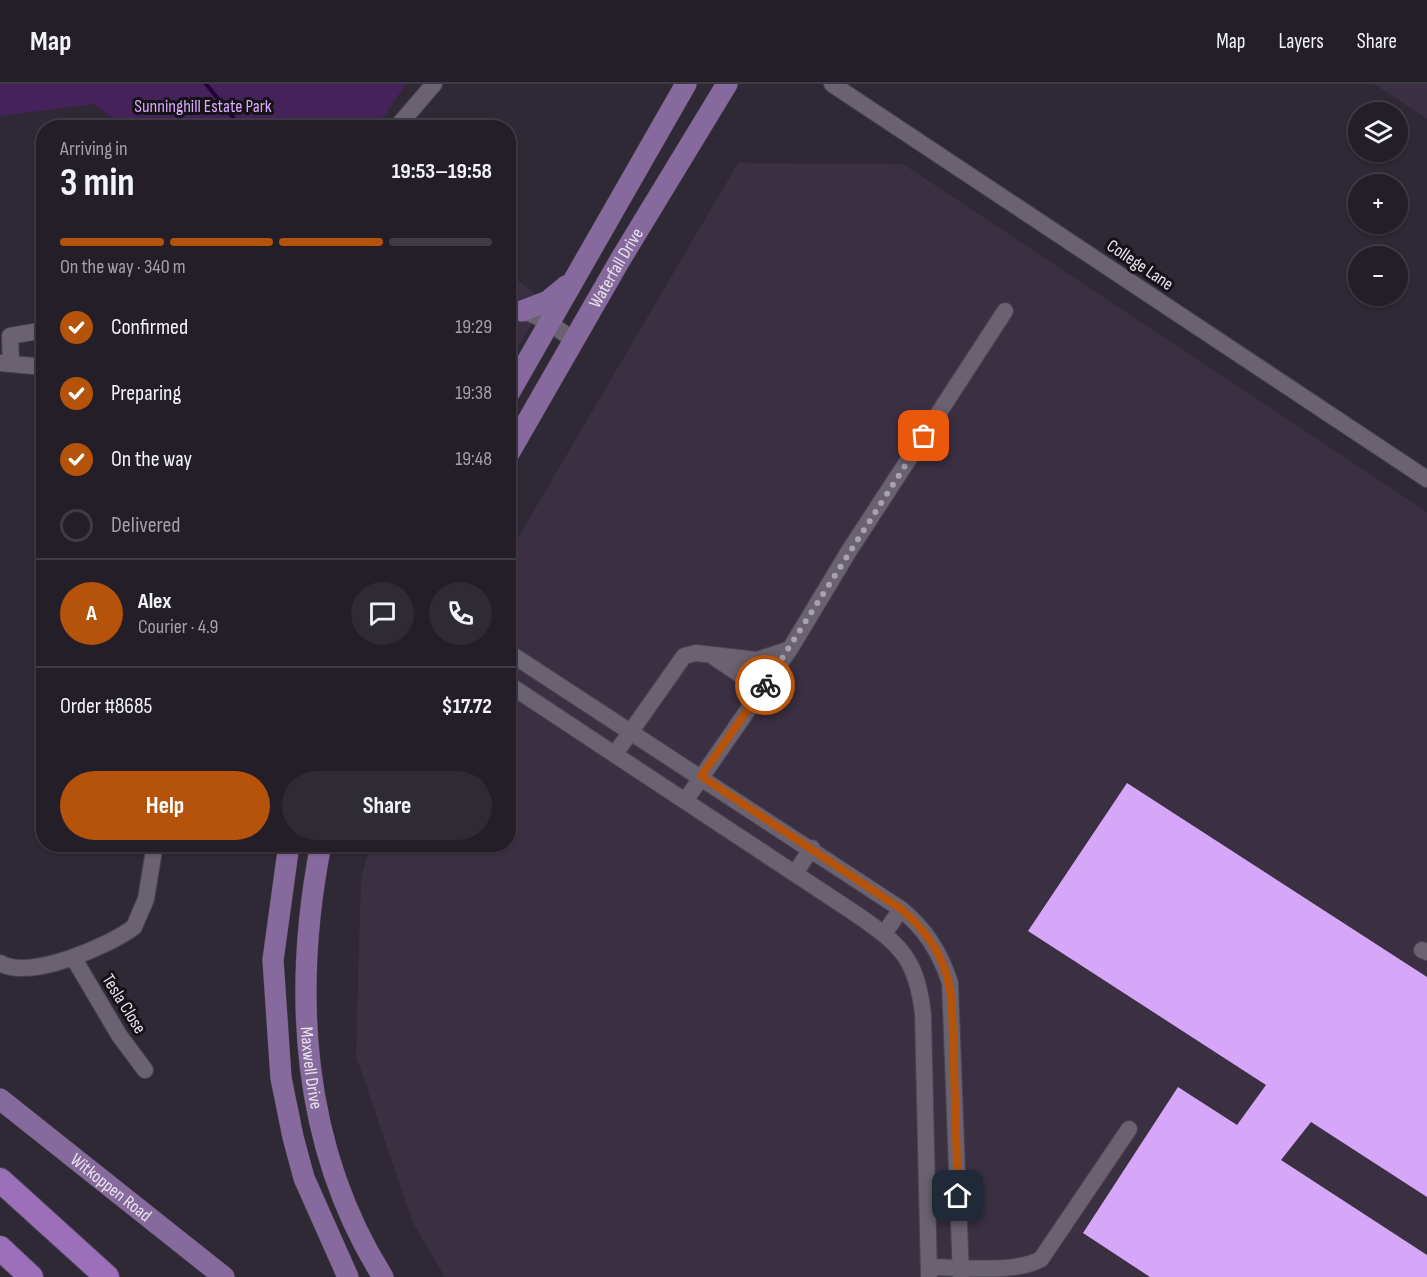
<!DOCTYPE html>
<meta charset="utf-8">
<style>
:root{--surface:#231e28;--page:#2f2b34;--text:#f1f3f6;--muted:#a3a2a8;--line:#403c45;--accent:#b45309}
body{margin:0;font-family:"Sofia Sans Condensed",sans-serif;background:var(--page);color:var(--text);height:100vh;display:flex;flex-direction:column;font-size:22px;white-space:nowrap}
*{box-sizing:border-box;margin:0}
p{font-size:20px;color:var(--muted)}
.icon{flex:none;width:33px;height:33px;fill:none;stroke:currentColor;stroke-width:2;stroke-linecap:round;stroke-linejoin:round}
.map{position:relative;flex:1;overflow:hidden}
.panel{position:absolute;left:36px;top:36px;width:480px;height:732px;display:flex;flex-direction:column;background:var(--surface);border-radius:24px;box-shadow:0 2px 4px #0004,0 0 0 2px var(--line)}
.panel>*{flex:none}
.buttons{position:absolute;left:1348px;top:18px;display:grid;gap:12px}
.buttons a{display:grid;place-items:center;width:60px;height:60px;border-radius:50%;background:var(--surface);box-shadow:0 2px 4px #0004,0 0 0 2px var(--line);font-size:30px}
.pin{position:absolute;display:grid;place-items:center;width:51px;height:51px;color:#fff;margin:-26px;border-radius:12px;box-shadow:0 3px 9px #0006}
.courier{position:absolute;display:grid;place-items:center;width:60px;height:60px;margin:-30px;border:4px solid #b45309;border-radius:50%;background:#fff;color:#222;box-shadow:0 2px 8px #0007}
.summary em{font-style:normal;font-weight:700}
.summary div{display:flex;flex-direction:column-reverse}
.summary{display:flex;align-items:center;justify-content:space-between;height:102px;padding:0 24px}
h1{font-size:39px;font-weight:700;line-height:45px}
.bar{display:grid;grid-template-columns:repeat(4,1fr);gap:9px 6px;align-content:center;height:72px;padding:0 24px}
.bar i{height:8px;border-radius:4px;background:var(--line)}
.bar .current{background:var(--accent)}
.bar p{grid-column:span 4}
.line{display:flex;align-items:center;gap:15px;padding:0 24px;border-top:2px solid var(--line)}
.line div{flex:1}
.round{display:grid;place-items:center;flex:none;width:63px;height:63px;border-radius:32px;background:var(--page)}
ol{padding:0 24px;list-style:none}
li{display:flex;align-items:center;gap:18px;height:66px}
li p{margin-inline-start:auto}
li .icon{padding:6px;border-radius:50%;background:var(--accent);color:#fff;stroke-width:4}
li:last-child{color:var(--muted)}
li i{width:33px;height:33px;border:3px solid var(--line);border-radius:50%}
.button{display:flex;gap:12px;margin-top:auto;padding:12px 24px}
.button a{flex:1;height:69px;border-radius:36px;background:var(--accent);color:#fff;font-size:24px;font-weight:700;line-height:69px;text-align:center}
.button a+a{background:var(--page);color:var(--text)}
header{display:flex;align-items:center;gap:36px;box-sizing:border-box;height:84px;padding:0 30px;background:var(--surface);border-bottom:2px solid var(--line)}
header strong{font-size:28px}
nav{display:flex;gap:33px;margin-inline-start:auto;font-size:21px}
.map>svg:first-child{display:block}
.built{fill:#3b3042}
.green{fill:#45235a}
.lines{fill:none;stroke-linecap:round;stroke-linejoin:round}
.stream{stroke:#250138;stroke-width:4}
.building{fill:#d6a6f9}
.minor-casing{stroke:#49434e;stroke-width:18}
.major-casing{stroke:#49434e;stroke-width:22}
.highway-casing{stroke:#49434e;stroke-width:26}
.minor{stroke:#6a6271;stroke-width:16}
.major{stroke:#876a9d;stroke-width:21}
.highway{stroke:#9b6fba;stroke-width:24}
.done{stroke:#a8a2ad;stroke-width:6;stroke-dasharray:0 10.8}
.route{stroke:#b45309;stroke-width:8}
.labels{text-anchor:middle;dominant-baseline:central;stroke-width:6;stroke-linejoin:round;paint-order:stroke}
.park-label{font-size:18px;fill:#daaafd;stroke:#151218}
.street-label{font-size:18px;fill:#e9e4ed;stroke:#151218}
</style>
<header>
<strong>Map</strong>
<nav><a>Map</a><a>Layers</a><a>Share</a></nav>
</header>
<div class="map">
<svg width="1427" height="1193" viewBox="0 0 1427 1193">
<rect width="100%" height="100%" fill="#2f2835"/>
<path class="built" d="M 1374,0 L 1427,0 L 1427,35 Z
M 738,79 L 903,80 L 1427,428 L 1427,1193 L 445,1193 L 413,1139 L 356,972 L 361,795 L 370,761 L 508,760 L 509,469 Z
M 509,190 L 541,214 L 544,220 L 509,278 Z"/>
<path class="green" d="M 0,0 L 406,0 L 384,32 L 362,44 L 124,43 L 94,20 L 0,32 Z"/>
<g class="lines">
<path class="stream" d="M 206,0 L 236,37 L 246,44"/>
</g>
<path class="building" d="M 1127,699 L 1427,893 L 1427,1113 L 1311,1038 L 1281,1076 L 1427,1171 L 1427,1193 L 1150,1193 L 1083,1149 L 1178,1003 L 1237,1041 L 1266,1001 L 1028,847 Z"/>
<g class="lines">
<defs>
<path id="minor" d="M 832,0 L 1427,395
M 396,44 L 434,0
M 508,227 C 525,220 559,246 574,256
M 1,279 L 44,283
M 11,279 L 10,252 L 44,246
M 508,568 L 901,825 C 926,846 940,868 950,899 L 961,1193
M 714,573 L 748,596 L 758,611
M 508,600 L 856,830 C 901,861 917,875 923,931 L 929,1193
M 615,670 L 684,572 L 696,569 L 757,576 L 790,565
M 685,717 L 790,565 L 849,467 L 1005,227
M 795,789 L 812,764
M 884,850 L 901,825
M 1422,866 L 1427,868
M 73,873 L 119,951 L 145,986
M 0,879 C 29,897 109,862 134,843 L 146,815 L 155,760
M 929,1183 C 960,1183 1015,1190 1041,1175 L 1129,1045"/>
<g id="major">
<path d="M 522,227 L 548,217 L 566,202"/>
<path d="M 508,311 L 686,0"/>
<path id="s1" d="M 508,371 L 620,176 L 727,0"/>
<path d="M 289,760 L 273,876 L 281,994 L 293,1053 L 304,1094 L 348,1193"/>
<path id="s2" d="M 321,760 C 292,908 301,1063 383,1193"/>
<path id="s3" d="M 0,1015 L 224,1193"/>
</g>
<path id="highway" d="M 0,1096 L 107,1193
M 0,1164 L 31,1193"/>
</defs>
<use href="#minor" class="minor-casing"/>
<use href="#major" class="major-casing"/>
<use href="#highway" class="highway-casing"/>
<use href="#minor" class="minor"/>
<use href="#major" class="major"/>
<use href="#highway" class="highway"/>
</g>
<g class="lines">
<path class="done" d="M 765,601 L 924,352"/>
<path class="route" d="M 765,601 L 701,692 L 901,825 C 932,851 949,881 952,922 L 958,1112"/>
</g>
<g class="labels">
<g class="park-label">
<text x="203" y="22">Sunninghill Estate Park</text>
</g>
<g class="street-label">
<text transform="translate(1140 181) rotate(34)">College Lane</text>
<text stroke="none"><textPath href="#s1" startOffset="216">Waterfall Drive</textPath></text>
<text transform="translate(124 920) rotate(58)">Tesla Close</text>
<text stroke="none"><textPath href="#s2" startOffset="225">Maxwell Drive</textPath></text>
<text stroke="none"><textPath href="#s3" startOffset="142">Witkoppen Road</textPath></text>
</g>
</g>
</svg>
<div class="buttons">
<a><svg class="icon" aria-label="layers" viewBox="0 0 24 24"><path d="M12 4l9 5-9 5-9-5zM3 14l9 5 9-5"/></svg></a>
<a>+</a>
<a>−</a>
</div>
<div class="pin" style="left:924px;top:352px;background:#ea580c"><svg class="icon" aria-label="bag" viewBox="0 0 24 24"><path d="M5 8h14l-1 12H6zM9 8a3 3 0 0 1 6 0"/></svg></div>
<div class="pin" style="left:958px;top:1112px;background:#1f2937"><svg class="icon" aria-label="home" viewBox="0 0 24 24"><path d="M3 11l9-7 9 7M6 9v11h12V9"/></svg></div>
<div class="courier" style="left:765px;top:601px"><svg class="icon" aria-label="bike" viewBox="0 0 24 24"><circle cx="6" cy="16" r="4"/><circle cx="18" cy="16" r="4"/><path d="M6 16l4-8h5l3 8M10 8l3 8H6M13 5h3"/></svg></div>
<section class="panel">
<div class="summary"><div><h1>3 min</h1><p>Arriving in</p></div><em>19:53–19:58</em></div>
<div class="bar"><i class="current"></i><i class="current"></i><i class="current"></i><i></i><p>On the way · 340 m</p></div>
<ol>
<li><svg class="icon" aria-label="check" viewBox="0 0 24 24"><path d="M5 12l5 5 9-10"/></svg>Confirmed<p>19:29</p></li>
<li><svg class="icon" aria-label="check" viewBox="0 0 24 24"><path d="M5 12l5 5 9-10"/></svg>Preparing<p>19:38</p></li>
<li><svg class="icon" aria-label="check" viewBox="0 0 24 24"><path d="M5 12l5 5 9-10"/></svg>On the way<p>19:48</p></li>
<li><i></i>Delivered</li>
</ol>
<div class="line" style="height:108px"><b class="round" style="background:var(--accent);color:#fff">A</b><div><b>Alex</b><p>Courier · 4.9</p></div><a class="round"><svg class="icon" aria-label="chat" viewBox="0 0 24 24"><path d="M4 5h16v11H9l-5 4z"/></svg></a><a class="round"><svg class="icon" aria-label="phone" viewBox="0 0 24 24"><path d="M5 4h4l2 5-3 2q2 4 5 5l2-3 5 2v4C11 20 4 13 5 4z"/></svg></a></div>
<div class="line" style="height:78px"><div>Order #8685</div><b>$17.72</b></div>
<div class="button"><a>Help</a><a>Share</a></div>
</section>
</div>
